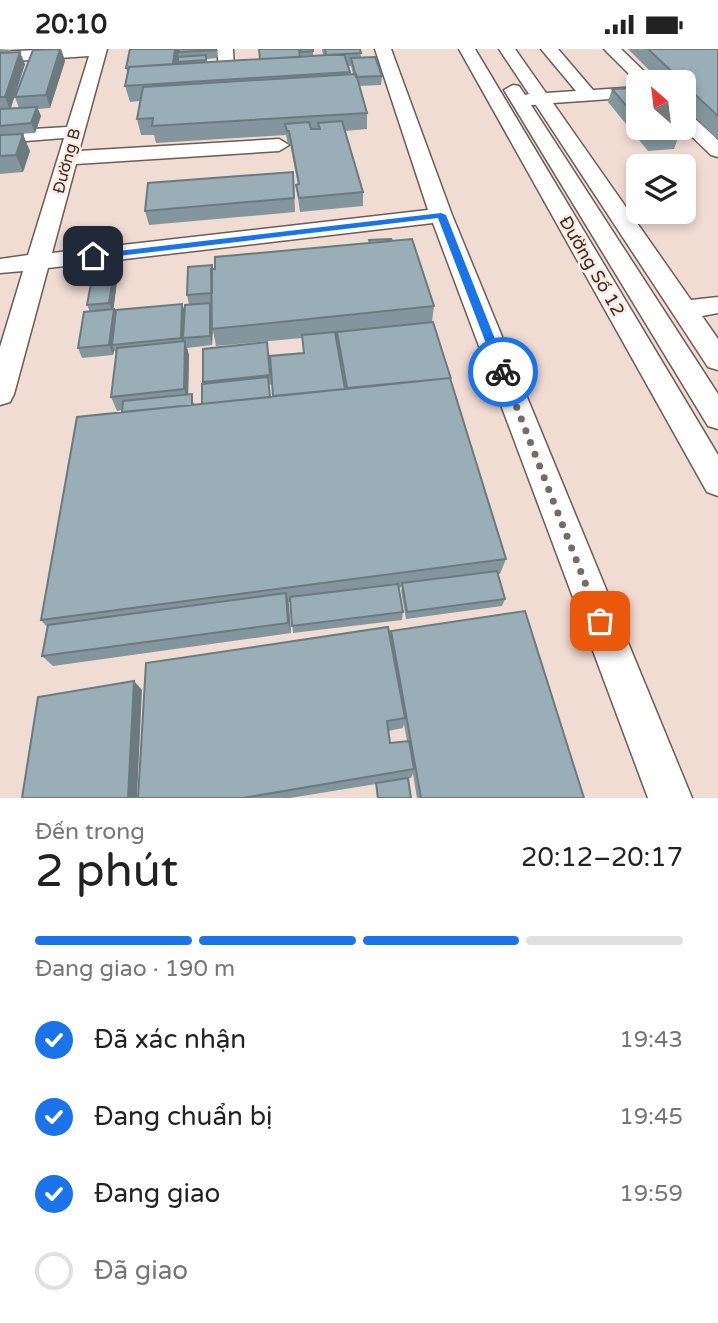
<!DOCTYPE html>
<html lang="vi">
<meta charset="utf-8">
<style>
:root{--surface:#fff;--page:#f6f6f6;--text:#222;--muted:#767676;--line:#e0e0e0;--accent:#1a73e8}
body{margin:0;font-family:"Varela Round",sans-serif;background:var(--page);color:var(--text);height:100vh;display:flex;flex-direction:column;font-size:26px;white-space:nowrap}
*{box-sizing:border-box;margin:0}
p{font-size:23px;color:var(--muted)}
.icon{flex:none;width:38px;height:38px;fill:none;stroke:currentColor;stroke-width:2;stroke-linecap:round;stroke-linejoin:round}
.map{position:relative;height:749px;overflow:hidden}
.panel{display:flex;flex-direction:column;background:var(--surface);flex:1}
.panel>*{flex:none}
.needle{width:46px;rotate:332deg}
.buttons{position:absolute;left:626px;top:21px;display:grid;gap:14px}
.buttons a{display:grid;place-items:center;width:70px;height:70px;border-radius:10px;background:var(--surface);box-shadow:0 4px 10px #0003;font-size:35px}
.pin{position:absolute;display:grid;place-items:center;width:60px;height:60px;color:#fff;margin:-30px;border-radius:14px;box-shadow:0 4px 10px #0006}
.courier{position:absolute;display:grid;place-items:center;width:70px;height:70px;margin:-35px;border:5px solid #1a73e8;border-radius:50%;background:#fff;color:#222;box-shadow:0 2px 9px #0007}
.overview em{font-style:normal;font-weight:600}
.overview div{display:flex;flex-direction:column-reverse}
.overview{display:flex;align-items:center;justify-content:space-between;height:119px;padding:0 35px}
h1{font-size:46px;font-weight:600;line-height:52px}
.bar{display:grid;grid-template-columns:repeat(4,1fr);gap:10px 7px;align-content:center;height:84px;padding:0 35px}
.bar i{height:9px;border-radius:5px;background:var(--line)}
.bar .selected{background:var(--accent)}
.bar p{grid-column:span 4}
ol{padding:0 35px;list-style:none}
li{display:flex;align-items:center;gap:21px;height:77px}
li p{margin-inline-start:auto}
li .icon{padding:7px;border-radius:50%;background:var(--accent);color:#fff;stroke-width:4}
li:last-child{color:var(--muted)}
li i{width:38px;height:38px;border:4px solid var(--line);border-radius:50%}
.status{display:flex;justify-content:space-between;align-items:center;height:49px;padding:0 35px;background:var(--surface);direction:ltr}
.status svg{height:19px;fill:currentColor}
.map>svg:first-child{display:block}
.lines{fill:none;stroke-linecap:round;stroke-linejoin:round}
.minor-casing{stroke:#6d5b55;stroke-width:3}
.minor{fill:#fff;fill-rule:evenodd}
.wall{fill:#84969d;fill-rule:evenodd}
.shaded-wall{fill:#6b7a7f}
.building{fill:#99aeb6;stroke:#6b7a7f;stroke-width:2}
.route{fill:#1a73e8}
.done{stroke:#776a66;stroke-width:7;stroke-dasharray:0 12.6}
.labels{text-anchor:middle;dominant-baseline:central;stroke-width:5;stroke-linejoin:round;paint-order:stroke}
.far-street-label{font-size:16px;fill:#352d2a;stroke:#fee9e1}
.street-label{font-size:18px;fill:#352d2a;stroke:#fee9e1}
</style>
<div class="status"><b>20:10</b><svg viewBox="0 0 49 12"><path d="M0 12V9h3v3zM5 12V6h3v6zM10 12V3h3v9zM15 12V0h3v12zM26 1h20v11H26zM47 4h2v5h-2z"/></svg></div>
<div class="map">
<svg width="718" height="749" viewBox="0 0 718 749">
<rect width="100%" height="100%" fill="#f1dcd4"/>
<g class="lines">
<defs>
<path id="minor" d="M 53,0 L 107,0 L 79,102 L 279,90 L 289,96 L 279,102 L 76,115 L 52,204 L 428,161 L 375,0 L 391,0 L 452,166 L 692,749 L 648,749 L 433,174 L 48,219 L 14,345 L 10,353 L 0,356 L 0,298 L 23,222 L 0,224 L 0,210 L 28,206 L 64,89 L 0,94 L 0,82 L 67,78 L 89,7 L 0,13 L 0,3 Z
M 217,0 L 233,0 L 234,24 L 232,28 L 220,28 Z
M 459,0 L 475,0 L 718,406 L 718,447 L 707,443 Z
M 499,0 L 515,0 L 546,44 L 576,42 L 541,0 L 558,0 L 593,41 L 639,38 L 639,48 L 553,54 L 691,251 L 718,248 L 718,264 L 702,267 L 718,290 L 718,321 L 708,318 L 536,56 L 531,56 L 718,345 L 718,380 L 708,377 L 504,41 L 513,36 L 519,37 L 525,46 L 529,45 Z
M 604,0 L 621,0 L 655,33 L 639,33 L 639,35 Z
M 684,65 L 691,66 L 718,91 L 718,108 L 711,106 L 683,79 Z"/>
</defs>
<use href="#minor" class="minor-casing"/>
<use href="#minor" class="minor"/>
</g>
<path class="wall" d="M 0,0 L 11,1 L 10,4 L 25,15 L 11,59 L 19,59 L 15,48 L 61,0 L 65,12 L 50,59 L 38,60 L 41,67 L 35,84 L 0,86 Z
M 130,0 L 217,0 L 217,9 L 206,10 L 207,13 L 323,6 L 322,0 L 360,0 L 361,9 L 382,27 L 381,36 L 359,37 L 367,64 L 367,80 L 345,82 L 363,143 L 363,157 L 300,163 L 296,136 L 298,136 L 290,95 L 288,96 L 286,86 L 156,94 L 154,86 L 141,86 L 137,70 L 140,52 L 130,53 L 125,37 L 128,25 L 126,19 ZM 348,17 L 351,17 L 353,25 L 350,26 Z
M 299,0 L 313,0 L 313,6 L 301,7 Z
M 628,0 L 718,0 L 718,91 L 684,57 L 684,33 L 661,33 Z
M 612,40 L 639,42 L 639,79 L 672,79 L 679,86 L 674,100 L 648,102 L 608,53 Z
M 0,86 L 30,102 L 23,123 L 0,125 Z
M 294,136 L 295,163 L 149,176 L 145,162 Z
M 369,191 L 392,192 L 434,257 L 432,273 L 506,510 L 500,525 L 498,525 L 505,550 L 502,557 L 406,570 L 401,542 L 402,538 L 399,539 L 403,563 L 402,571 L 293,584 L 290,553 L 288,553 L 291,584 L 53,617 L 42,607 L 47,578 L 41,571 L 122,361 L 117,362 L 111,348 L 116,305 L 114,301 L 113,306 L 82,309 L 78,299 L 90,263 L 87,256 L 114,222 L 117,232 L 113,261 L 116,265 L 182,255 L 185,262 L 189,256 L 187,246 L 212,216 L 212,220 L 369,194 ZM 213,282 L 216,297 L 302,289 L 304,304 L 273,347 L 270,348 L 269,336 L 272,335 L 269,303 L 203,333 L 202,355 L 195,356 L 188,345 L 189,306 L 187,299 L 212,296 Z
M 391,582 L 584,749 L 417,749 L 413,725 L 411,729 L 408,729 L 411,749 L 377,749 L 376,735 L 290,749 L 138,749 L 390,588 ZM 404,675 L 407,692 L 390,694 L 388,682 L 403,679 Z"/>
<path class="shaded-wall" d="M 61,0 L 65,12 L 50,59 L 46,46 Z
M 175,0 L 179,0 L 176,29 L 173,16 Z
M 20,3 L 25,15 L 10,61 L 5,48 Z
M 37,58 L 41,67 L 35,84 L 31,74 Z
M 23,85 L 30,102 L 23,123 L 16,106 Z
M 114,222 L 117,232 L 113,264 L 109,254 Z
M 210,254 L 213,264 L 212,296 L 210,287 Z
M 182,255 L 185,264 L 184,298 L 181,289 Z
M 114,260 L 118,270 L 112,296 L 114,301 L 113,306 L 109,296 Z
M 185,292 L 189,306 L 188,354 L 184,340 Z
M 286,544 L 289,555 L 291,584 L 288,574 Z
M 134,632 L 142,641 L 137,749 L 128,749 Z"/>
<path class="building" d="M 60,0 L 46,46 L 15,48 L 33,1 Z
M 130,0 L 175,0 L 173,15 L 129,18 L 129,19 L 126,19 Z
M 179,0 L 215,0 L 216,1 L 179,3 Z
M 259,0 L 299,0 L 300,8 L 260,10 Z
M 300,0 L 313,0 L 313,2 L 301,3 Z
M 325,0 L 360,0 L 361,4 L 326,6 Z
M 648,0 L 718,0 L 718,67 L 684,35 L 684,33 L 683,33 Z
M 20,3 L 5,48 L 0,48 L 0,4 Z
M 344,5 L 350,23 L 125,37 L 129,18 Z
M 206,6 L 206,11 L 178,13 L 178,8 Z
M 375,8 L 382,27 L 356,28 L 351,9 Z
M 356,25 L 367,64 L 152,77 L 153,69 L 137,70 L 143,38 Z
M 635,39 L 639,42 L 639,72 L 612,40 Z
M 37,58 L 31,74 L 0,77 L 0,60 Z
M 342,72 L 363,143 L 299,149 L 296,136 L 299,135 L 289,82 L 287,82 L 285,75 L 309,73 L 311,80 L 320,80 L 318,74 Z
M 645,79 L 672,79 L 679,86 L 653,88 Z
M 23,85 L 16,106 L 0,107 L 0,86 Z
M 293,123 L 294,149 L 145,162 L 148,134 Z
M 391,190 L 392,192 L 370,194 L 369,191 Z
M 412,190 L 434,257 L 212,280 L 211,220 L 215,220 L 215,208 Z
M 212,216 L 212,244 L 187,246 L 188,218 Z
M 114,222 L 109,254 L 87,256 L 93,224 Z
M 210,254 L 210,287 L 183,289 L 185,256 Z
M 182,255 L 181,289 L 112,296 L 116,261 Z
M 114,260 L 109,296 L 78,299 L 84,263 Z
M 433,273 L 451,330 L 450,329 L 347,339 L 337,283 Z
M 335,283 L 345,340 L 273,347 L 270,307 L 304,304 L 302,286 Z
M 185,292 L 184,340 L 111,348 L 117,299 Z
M 267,293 L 270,326 L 203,333 L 203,300 Z
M 268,328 L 270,348 L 202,355 L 202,335 Z
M 450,329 L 506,510 L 41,571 L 77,368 Z
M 192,345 L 192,356 L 122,363 L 123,352 Z
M 497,522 L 505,550 L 407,563 L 402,534 Z
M 398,535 L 403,563 L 292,577 L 290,548 Z
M 286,544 L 288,574 L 42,607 L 48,576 Z
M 525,562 L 584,749 L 421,749 L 391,582 Z
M 388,578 L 405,669 L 387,672 L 390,694 L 409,692 L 414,720 L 243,749 L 138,749 L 146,614 Z
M 134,632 L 128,749 L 22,749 L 38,648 Z
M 408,729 L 411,749 L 378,749 L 376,734 Z"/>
<path class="route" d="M 441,164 L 446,166 L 508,323 L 507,325 L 503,326 L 497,323 L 438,169 L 93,210 L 88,207 L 93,205 Z"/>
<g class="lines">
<path class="done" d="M 503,323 L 600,572"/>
</g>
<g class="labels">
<g class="far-street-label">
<text transform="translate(67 112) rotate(-75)">Đường B</text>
</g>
<g class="street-label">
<text transform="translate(592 217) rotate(60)">Đường Số 12</text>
</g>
</g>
</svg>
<div class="buttons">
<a><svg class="needle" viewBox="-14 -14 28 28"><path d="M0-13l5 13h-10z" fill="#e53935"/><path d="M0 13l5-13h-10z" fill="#767676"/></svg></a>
<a><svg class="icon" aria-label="layers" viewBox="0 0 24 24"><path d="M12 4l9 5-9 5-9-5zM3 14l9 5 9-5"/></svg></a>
</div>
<div class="pin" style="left:600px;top:572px;background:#ea580c"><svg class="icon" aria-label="bag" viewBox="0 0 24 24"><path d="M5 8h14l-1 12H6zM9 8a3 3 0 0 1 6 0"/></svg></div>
<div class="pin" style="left:93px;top:207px;background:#1f2937"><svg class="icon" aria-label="home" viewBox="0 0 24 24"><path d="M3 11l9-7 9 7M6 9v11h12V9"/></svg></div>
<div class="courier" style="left:503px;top:323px"><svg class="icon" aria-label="bike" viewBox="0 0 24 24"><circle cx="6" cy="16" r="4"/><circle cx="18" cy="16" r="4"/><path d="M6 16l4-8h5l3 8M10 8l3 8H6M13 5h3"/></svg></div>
</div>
<section class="panel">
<div class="overview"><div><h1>2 phút</h1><p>Đến trong</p></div><em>20:12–20:17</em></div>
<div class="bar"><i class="selected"></i><i class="selected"></i><i class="selected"></i><i></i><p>Đang giao · 190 m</p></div>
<ol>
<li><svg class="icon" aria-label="check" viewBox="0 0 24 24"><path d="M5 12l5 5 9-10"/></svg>Đã xác nhận<p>19:43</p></li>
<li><svg class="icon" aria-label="check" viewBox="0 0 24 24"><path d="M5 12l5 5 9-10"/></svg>Đang chuẩn bị<p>19:45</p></li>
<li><svg class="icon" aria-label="check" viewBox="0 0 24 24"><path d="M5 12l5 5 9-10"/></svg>Đang giao<p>19:59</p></li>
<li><i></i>Đã giao</li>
</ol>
</section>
